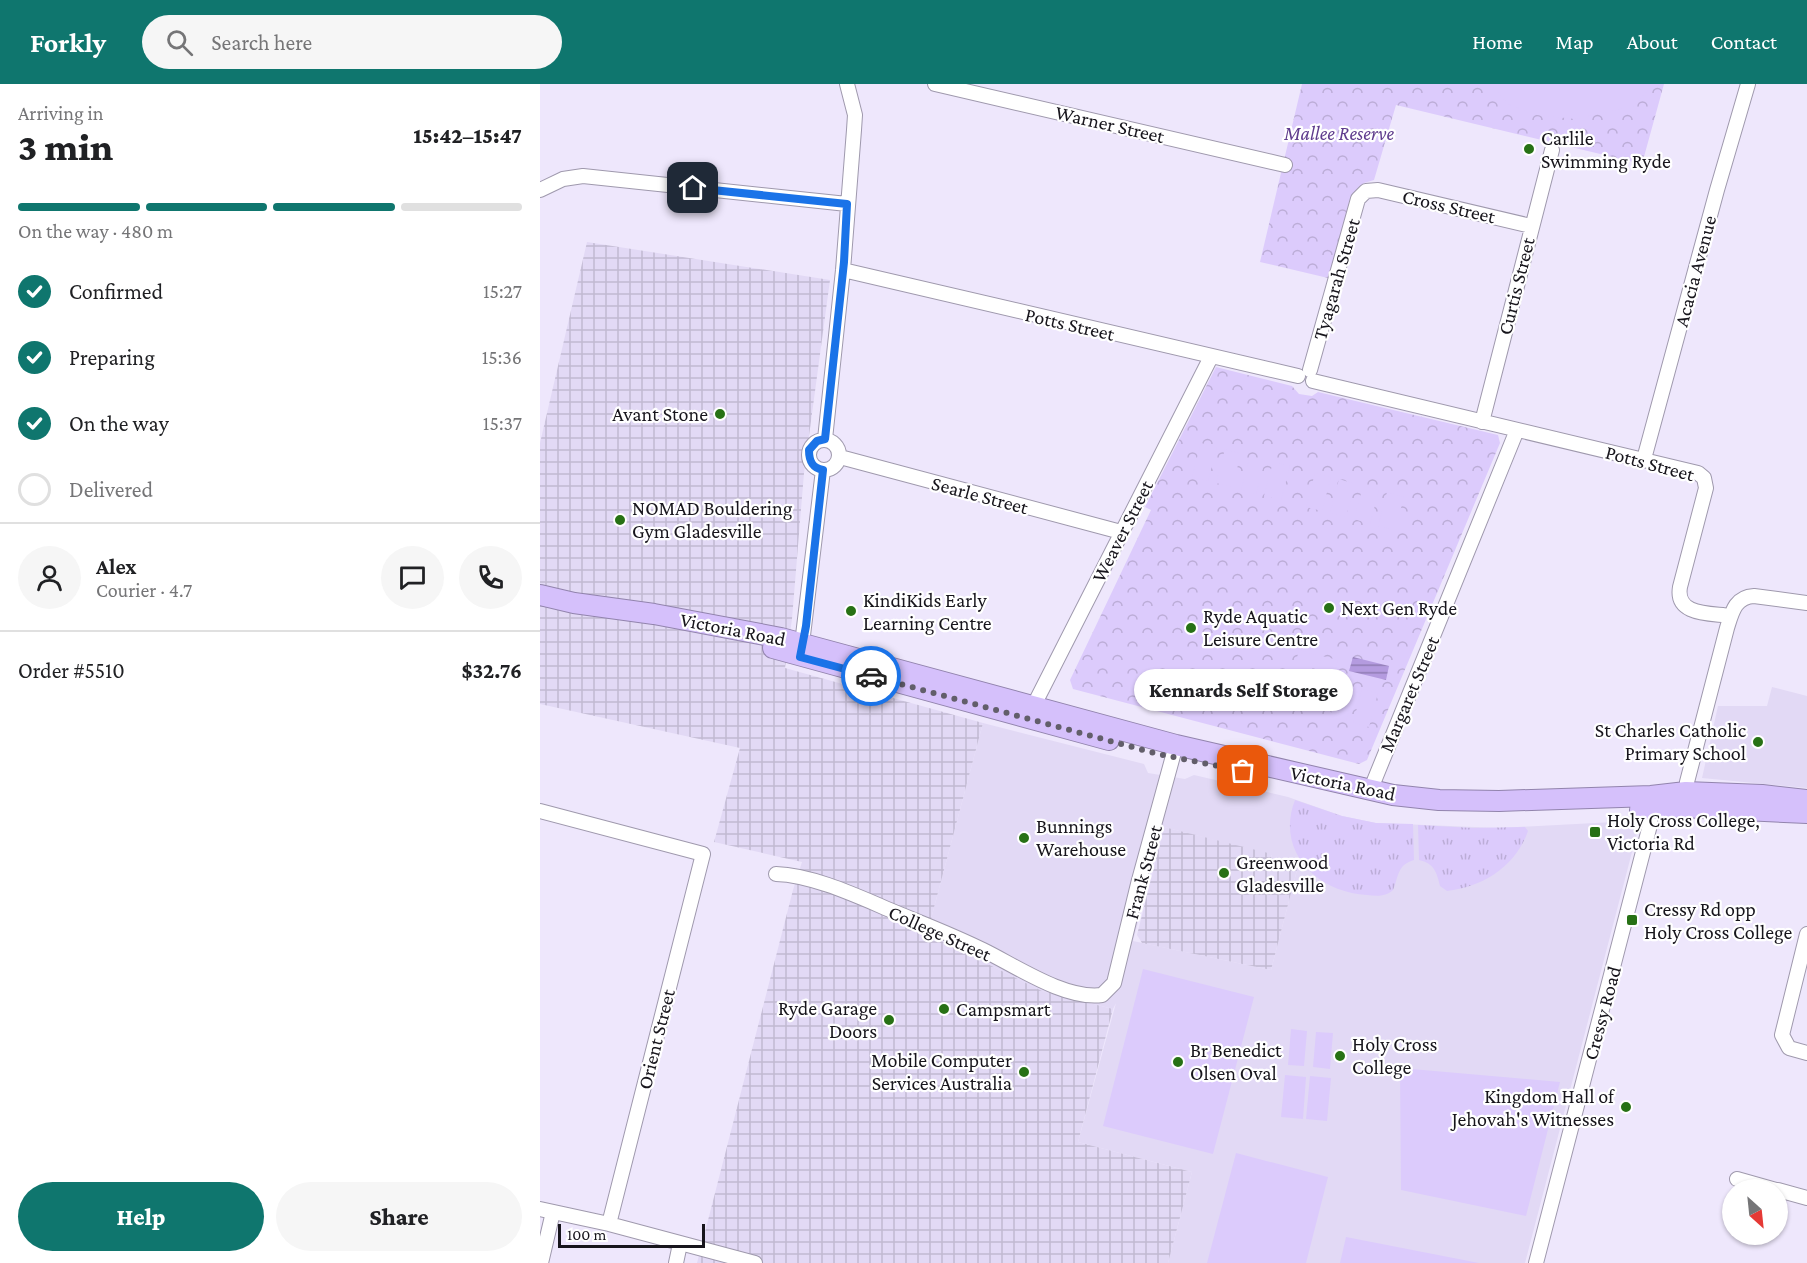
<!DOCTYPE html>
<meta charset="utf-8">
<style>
:root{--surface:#fff;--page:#f6f6f6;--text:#202124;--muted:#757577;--line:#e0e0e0;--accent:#0f766e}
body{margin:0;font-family:"Crimson Pro",serif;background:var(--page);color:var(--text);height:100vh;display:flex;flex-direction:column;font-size:22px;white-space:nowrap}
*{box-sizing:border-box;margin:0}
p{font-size:20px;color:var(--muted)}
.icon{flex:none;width:33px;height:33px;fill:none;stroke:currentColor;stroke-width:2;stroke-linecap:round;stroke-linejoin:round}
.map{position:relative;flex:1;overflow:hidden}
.drawer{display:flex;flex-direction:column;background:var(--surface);width:540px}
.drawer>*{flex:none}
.needle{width:39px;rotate:153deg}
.tools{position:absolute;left:1182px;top:1095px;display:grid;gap:12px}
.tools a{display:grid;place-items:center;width:66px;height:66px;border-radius:50%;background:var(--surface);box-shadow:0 2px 4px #0004;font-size:30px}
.scale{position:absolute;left:18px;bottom:15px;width:147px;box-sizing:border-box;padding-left:6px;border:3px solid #17151c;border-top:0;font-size:16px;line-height:21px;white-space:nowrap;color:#17151c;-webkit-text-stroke:4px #fff;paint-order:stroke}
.pin{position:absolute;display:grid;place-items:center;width:51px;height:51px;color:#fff;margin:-26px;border-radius:12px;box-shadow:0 3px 9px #0006}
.courier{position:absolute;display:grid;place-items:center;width:60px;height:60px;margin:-30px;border:4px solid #1a73e8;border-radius:50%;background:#fff;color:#222;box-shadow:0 2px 8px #0007}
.bubble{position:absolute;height:42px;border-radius:21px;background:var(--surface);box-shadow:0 2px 4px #0004;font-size:20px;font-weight:800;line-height:42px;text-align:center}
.headline em{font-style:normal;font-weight:800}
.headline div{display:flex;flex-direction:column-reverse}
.headline{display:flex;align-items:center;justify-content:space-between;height:102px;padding:0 18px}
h1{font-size:39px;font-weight:800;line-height:45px}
.bar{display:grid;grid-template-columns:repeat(4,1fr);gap:9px 6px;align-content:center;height:72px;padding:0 18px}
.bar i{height:8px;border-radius:4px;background:var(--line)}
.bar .on{background:var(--accent)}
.bar p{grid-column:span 4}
.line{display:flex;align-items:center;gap:15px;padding:0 18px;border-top:2px solid var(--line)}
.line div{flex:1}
.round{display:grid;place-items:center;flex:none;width:63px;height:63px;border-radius:32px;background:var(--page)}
ol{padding:0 18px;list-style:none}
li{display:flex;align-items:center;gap:18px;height:66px}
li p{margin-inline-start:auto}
li .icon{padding:6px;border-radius:50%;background:var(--accent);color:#fff;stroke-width:4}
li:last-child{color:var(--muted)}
li i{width:33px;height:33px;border:3px solid var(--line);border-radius:50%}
.button{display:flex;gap:12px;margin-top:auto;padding:12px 18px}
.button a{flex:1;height:69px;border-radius:36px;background:var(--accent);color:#fff;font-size:24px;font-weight:800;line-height:69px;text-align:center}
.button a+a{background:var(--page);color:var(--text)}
header{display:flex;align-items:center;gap:36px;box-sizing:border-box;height:84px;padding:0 30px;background:var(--accent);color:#fff}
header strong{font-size:28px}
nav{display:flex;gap:33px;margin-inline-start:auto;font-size:21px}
.search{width:420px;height:54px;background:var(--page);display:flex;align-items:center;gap:15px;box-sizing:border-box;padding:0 21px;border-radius:33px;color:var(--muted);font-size:22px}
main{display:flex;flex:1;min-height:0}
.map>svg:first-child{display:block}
.built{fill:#e2d9f5;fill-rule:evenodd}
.industrial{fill:url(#industrial-grid)}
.grass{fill:url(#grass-tufts)}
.park{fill:url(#park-crowns)}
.garden{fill:#dccbfc}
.water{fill:url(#water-rules)}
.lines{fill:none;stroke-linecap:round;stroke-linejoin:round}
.minor-casing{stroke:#9f99ad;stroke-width:16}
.highway-casing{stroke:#9284ad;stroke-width:22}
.minor{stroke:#fff;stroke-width:14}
.highway{stroke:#d5c0fb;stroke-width:20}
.done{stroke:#625e6a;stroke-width:6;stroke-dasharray:0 10.8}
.route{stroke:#1a73e8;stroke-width:8}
.poi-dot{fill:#277115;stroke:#fff;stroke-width:2}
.labels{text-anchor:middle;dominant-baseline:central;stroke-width:4.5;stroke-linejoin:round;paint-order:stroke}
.street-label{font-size:20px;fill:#17151c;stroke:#fff}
.park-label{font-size:20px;font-style:italic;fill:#5f3c8d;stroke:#fff}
.poi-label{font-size:20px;fill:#17151c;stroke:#fff;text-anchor:start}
</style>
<header>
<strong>Forkly</strong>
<div class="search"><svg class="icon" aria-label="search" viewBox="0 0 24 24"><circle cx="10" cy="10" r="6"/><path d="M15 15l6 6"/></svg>Search here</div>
<nav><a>Home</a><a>Map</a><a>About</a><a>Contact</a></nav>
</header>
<main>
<section class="drawer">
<div class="headline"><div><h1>3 min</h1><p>Arriving in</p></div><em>15:42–15:47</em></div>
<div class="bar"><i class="on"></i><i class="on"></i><i class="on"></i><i></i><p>On the way · 480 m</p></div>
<ol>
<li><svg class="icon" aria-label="check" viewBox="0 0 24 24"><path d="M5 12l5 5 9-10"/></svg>Confirmed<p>15:27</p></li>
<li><svg class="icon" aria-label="check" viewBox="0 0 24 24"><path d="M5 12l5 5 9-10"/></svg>Preparing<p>15:36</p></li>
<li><svg class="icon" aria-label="check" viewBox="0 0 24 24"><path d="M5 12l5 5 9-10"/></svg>On the way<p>15:37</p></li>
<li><i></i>Delivered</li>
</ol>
<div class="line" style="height:108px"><a class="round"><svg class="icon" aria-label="person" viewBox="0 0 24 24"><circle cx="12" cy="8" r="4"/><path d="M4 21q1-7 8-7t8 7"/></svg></a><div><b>Alex</b><p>Courier · 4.7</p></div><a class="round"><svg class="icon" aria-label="chat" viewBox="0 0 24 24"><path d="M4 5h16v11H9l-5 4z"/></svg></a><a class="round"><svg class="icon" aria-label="phone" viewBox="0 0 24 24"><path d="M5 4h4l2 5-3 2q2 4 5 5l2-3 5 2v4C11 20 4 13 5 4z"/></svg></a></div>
<div class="line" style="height:78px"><div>Order #5510</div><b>$32.76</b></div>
<div class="button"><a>Help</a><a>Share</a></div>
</section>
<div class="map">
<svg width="1267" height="1179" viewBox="0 0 1267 1179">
<defs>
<pattern id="industrial-grid" width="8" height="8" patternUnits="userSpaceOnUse" patternTransform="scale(1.5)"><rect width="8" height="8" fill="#e2d9f5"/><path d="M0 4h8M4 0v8" fill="none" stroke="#c1b9d1"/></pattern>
<pattern id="grass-tufts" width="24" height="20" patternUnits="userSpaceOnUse" patternTransform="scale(1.5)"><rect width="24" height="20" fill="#dccbfc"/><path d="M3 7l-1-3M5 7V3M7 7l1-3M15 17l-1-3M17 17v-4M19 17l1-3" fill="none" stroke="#bcadd7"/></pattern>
<pattern id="park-crowns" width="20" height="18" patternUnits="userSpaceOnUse" patternTransform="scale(1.5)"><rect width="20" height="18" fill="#dccbfc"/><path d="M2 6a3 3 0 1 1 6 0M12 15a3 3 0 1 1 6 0" fill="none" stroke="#bcadd7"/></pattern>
<pattern id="water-rules" width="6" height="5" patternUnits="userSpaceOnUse" patternTransform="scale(1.5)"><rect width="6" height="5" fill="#b49bdf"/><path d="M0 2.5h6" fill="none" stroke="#917db4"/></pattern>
</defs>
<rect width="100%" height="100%" fill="#eee7fc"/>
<path class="built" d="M 1232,603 L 1267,612 L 1267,704 L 1162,694 L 1178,622 L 1227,622 Z
M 443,639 L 604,680 L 608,689 L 645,695 L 654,691 L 748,713 L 802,732 L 836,739 L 959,744 L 1093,737 L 1098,745 L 985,1179 L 628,1179 L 652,1088 L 538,1058 L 576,919 L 573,925 L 502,907 L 387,850 ZM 624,743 L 732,771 L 729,779 L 757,786 L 731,886 L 593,857 Z"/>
<path class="industrial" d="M 47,158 L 290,196 L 264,389 L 252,535 L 245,584 L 443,639 L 387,850 L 502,907 L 573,925 L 538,1058 L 652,1088 L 628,1179 L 157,1179 L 253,806 L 262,778 L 174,758 L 200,664 L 0,620 L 0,359 Z
M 624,743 L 732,770 L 730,779 L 757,786 L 731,886 L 602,859 L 597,851 Z"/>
<path class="grass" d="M 755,716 L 802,732 L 836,739 L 873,740 L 874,776 C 857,781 859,792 853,806 C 846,813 836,812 827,811 C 777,808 735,767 755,716 Z
M 878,741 L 933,744 L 985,743 L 988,747 C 976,782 943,803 907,807 L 900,802 C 897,789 894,779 879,776 Z"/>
<path class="park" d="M 762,0 L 1124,0 L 1102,80 L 856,21 L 834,96 L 824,99 L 812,116 L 788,194 L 720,178 Z
M 676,283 L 752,302 L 759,310 L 772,312 L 778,308 L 958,351 L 960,359 L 827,676 L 819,680 L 533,605 L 530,596 L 611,426 L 605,423 Z"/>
<path class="garden" d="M 951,0 L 1108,0 L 1108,6 L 1094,22 L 1035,35 L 997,31 L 968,20 Z
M 661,359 L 677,363 L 668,397 L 652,393 Z
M 685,365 L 701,370 L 692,403 L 676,399 Z
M 710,372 L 725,376 L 716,410 L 701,406 Z
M 733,378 L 750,382 L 741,416 L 724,412 Z
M 775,389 L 791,393 L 782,427 L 766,423 Z
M 799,395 L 815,400 L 806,433 L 790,429 Z
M 823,402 L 839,406 L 830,440 L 814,435 Z
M 847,408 L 864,413 L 855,446 L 838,442 Z
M 759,566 L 776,571 L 767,604 L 750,600 Z
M 782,572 L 798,576 L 789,610 L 773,606 Z
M 799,599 L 815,603 L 806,637 L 790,633 Z
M 822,605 L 838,609 L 829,643 L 813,639 Z
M 603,885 L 714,913 L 673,1070 L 563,1042 Z
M 751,945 L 767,947 L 764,982 L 748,981 Z
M 776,948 L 793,949 L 790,985 L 773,983 Z
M 860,984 L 1020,998 L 986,1132 L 861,1106 Z
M 745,991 L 766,993 L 763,1035 L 741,1033 Z
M 770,992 L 791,994 L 787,1037 L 766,1035 Z
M 696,1069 L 788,1093 L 766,1179 L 667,1179 Z
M 806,1153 L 939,1179 L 800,1179 Z"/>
<path class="water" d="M 813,573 L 849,582 L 846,596 L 809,587 Z"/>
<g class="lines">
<defs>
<path id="minor" d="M 395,0 L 745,81
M 0,106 L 23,95 L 43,92 L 307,120
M 303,186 L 758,292
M 770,286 L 818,115 L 826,107 L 838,106 L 991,142
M 773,297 L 1158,389 L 1164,394 L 1166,404 L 1140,503 C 1135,532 1171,529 1190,532
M 942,338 L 1012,66
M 285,355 L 303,186 L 314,46 L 315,31 L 307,0
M269 371a15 15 0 1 1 30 0a15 15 0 1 1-30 0Z
M 300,373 L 581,448
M 1104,375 L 1177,106 L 1208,0
M 261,568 L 283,386
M 494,621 L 671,273
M 830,707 L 977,346
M 1146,708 L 1147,698 L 1187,544 C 1192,528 1195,513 1214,512 L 1267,519
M 0,727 L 163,770 L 69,1140
M 236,790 C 272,791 317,812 350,826 C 381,839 413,851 443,866 C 476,882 525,916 562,911 L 574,899 L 599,796 L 636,661
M 1267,850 L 1242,951 L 1249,964 L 1267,969
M 1197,1095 L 1236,1106
M 1238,1106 L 1267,1114
M 0,1125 L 69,1140 L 215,1179
M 1,1179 L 13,1128
M 136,1179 L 140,1160
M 996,1179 L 1110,741 L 1111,719"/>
<path id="highway" d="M 0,511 L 34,519 L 114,530 L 241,554 L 636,661 L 853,711 L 899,716 L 959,717 L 1111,712 L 1146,708 L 1222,711 L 1267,716
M 233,564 L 569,656
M 1100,726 L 1141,723 L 1267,729"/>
</defs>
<use href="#minor" class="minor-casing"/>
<use href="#highway" class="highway-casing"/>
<use href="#minor" class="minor"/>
<use href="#highway" class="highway"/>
</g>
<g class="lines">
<path class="done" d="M 331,592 L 618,670 L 703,687"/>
<path class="route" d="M 153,104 L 307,120 L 304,178 L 285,355 L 277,357 L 269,366 C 269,377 272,384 283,386 L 266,542 L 260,573 L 331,592"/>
</g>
<g class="poi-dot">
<circle cx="989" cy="65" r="6"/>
<circle cx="180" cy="330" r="6"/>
<circle cx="80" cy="436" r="6"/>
<circle cx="789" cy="524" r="6"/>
<circle cx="311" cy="527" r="6"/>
<circle cx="651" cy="544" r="6"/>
<circle cx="1218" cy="658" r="6"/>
<rect x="1049" y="742" width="12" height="12" rx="3"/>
<circle cx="484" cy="754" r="6"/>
<circle cx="684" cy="789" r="6"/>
<rect x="1086" y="830" width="12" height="12" rx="3"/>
<circle cx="404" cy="925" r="6"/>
<circle cx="349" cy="936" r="6"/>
<circle cx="800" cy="972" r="6"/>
<circle cx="638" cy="978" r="6"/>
<circle cx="484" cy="988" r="6"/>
<circle cx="1086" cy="1023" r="6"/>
</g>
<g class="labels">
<g class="street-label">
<text transform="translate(570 40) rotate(13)">Warner Street</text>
<text transform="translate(909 122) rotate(13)">Cross Street</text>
<text transform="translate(1155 187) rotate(-75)">Acacia Avenue</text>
<text transform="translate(796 195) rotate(-74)">Tyagarah Street</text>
<text transform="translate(976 202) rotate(-76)">Curtis Street</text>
<text transform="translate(530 240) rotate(13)">Potts Street</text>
<text transform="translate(1110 379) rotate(15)">Potts Street</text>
<text transform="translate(440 411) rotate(15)">Searle Street</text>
<text transform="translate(582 447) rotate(-63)">Weaver Street</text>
<text transform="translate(193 545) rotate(11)">Victoria Road</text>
<text transform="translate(869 610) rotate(-67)">Margaret Street</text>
<text transform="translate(803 699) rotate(12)">Victoria Road</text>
<text transform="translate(603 788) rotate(-75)">Frank Street</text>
<text transform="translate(400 849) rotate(24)">College Street</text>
<text transform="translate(1062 929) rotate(-75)">Cressy Road</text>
<text transform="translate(116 955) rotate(-76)">Orient Street</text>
</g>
<g class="park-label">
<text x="799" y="49">Mallee Reserve</text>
</g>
<g class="poi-label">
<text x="1001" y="54">Carlile<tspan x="1001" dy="23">Swimming Ryde</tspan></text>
<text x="168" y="330" text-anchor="end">Avant Stone</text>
<text x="92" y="424">NOMAD Bouldering<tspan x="92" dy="23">Gym Gladesville</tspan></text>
<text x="323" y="516">KindiKids Early<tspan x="323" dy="23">Learning Centre</tspan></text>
<text x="801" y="524">Next Gen Ryde</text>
<text x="663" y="532">Ryde Aquatic<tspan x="663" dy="23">Leisure Centre</tspan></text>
<text x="1206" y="646" text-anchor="end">St Charles Catholic<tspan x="1206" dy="23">Primary School</tspan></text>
<text x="1067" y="736">Holy Cross College,<tspan x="1067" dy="23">Victoria Rd</tspan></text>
<text x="496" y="742">Bunnings<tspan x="496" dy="23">Warehouse</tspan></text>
<text x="696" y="778">Greenwood<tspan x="696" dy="23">Gladesville</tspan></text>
<text x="1104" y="825">Cressy Rd opp<tspan x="1104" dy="23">Holy Cross College</tspan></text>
<text x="337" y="924" text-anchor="end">Ryde Garage<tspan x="337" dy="23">Doors</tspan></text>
<text x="416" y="925">Campsmart</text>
<text x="812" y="960">Holy Cross<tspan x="812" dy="23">College</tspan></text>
<text x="650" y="966">Br Benedict<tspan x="650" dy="23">Olsen Oval</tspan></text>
<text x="472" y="976" text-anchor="end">Mobile Computer<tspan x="472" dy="23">Services Australia</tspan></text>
<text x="1074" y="1012" text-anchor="end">Kingdom Hall of<tspan x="1074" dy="23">Jehovah's Witnesses</tspan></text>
</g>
</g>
</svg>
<div class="tools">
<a><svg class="needle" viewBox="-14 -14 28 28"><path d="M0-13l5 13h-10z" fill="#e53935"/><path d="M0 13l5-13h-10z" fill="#757577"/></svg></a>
</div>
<div class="scale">100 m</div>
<div class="pin" style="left:703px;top:687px;background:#ea580c"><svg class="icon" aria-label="bag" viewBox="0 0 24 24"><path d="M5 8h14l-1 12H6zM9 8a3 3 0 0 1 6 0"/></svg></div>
<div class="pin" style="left:153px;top:104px;background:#1f2937"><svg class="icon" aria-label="home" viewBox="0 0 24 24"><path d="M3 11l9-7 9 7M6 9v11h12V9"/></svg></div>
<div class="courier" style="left:331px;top:592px"><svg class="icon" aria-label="car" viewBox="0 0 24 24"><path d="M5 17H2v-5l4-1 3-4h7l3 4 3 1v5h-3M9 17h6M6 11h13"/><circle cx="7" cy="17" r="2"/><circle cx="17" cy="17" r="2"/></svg></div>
<div class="bubble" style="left:594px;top:585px;width:219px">Kennards Self Storage</div>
</div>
</main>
